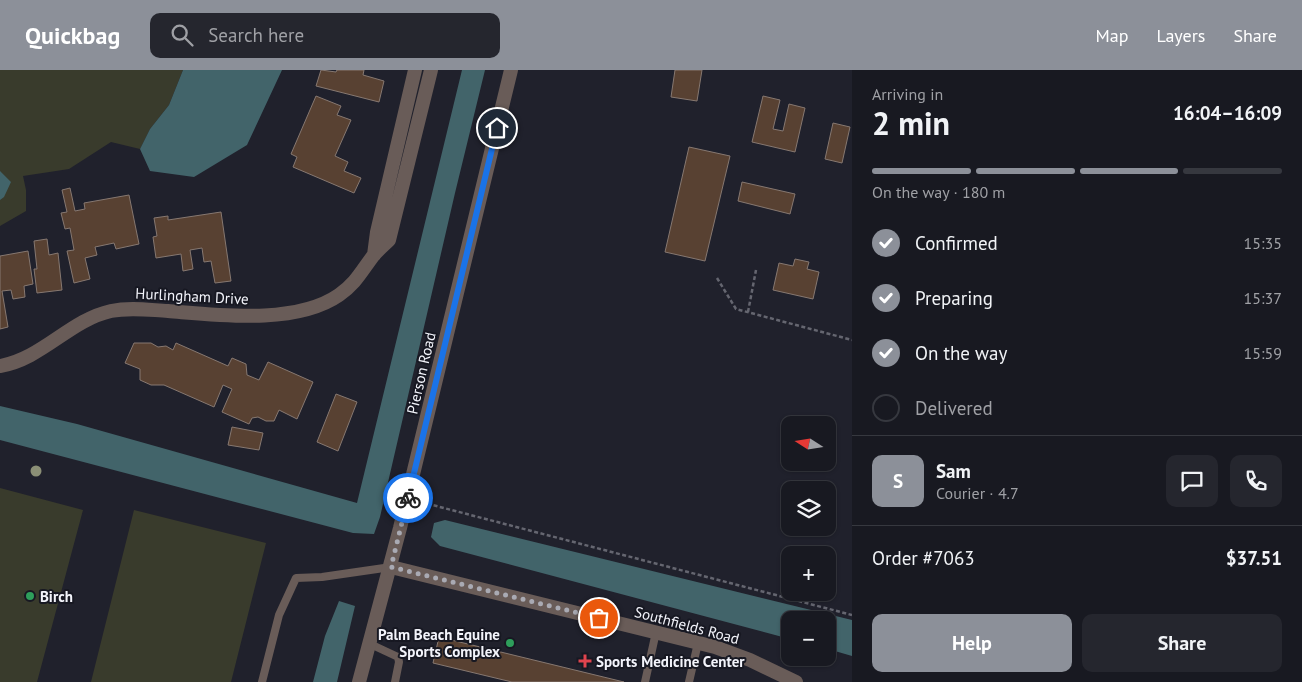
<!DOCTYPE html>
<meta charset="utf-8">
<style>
:root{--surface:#181921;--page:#25262e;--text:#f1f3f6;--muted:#9fa0a5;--line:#36383f;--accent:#8c9099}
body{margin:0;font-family:"PT Sans",sans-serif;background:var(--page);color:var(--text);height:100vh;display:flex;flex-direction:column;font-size:19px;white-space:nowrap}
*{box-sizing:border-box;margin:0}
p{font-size:16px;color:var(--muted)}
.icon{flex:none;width:28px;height:28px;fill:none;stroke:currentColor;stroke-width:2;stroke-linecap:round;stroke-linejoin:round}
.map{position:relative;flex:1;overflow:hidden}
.side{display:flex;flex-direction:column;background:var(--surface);width:450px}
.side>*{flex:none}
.needle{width:32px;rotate:282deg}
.buttons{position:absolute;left:781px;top:346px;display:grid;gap:10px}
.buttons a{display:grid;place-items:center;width:55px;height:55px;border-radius:10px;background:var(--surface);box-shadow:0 1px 4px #0004,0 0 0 1px var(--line);font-size:25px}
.pin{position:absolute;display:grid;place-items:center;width:42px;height:42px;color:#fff;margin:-21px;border:2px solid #fff;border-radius:50%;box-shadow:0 1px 5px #0007}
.courier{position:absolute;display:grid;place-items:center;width:50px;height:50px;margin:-25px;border:4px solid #1a73e8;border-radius:50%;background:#fff;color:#222;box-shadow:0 1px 6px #0007}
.headline em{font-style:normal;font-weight:800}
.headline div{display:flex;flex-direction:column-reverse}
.headline{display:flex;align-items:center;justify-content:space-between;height:85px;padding:0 20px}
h1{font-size:32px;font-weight:800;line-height:38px}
.bar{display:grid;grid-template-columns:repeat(4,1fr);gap:8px 5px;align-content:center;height:60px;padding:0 20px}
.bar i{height:6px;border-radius:4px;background:var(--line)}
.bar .on{background:var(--accent)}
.bar p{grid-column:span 4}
.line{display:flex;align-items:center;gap:12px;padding:0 20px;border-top:1px solid var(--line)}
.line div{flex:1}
.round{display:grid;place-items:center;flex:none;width:52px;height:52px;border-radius:10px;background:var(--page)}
ol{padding:0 20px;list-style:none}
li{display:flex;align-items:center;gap:15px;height:55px}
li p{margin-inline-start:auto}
li .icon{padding:5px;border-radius:50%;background:var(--accent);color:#fff;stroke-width:4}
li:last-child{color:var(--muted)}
li i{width:28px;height:28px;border:2px solid var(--line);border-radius:50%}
.cta{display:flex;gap:10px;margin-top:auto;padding:10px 20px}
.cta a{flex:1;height:58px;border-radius:10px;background:var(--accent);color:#fff;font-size:20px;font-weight:800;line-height:58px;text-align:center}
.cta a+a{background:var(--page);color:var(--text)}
header{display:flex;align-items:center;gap:30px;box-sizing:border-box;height:70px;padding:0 25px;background:var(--accent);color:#fff}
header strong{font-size:24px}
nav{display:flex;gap:28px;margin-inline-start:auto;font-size:18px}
.search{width:350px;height:45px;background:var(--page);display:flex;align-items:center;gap:12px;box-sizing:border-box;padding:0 18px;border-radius:10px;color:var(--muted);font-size:19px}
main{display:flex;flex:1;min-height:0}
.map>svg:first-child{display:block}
.green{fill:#393b2c}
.water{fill:#42646a}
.building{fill:#584132;stroke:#867871}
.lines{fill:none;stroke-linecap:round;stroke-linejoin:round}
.path{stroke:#656670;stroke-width:2.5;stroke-dasharray:4 2.5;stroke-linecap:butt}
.service{stroke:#695c58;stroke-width:8}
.minor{stroke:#695c58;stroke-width:14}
.tertiary{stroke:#695c58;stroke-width:14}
.tree{fill:#8b8f76}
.done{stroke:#a9aab3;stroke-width:5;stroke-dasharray:0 9}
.route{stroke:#1a73e8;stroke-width:6}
.leisure-dot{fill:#2e9e5b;stroke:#171822;stroke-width:2}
.health-dot{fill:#e0444e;stroke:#171822;stroke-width:2}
.labels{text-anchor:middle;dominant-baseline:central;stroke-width:4;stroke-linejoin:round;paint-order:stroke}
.street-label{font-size:15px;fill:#f3f4fb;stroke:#171822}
.poi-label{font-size:15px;font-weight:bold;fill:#f3f4fb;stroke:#171822;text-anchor:start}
</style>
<header>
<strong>Quickbag</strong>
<div class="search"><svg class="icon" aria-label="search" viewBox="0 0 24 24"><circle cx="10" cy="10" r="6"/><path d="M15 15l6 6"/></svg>Search here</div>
<nav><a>Map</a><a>Layers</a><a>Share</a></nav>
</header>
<main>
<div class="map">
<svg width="852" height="612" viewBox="0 0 852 612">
<rect width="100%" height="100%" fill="#20212c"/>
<path class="green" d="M 0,0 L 183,0 L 169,35 L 150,59 L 140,79 L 111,72 L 69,99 L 23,106 L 26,120 L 26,141 L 0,156 Z
M 0,418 L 83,440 L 37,612 L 0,612 Z
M 134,440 L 266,473 L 231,612 L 91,612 Z"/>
<path class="water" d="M 183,0 L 282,0 L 247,75 L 194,107 L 150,101 L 140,79 L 150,59 L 169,35 Z
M 462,0 L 485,0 L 455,123 L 380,447 L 374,464 L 353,463 L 0,370 L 0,336 L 77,354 L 357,433 Z
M 0,101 L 11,112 L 4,127 L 0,130 Z
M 445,450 L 852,550 L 852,586 L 828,579 L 828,550 L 790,550 L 790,569 L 440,476 L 431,467 L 434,453 Z
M 339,531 L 355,536 L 337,612 L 313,612 L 325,566 Z"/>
<path class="building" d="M 321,0 L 336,2 L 337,0 L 364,0 L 363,5 L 384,11 L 379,32 L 316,16 Z
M 675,0 L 702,0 L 697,31 L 671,27 Z
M 316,26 L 341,36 L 337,45 L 351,50 L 335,86 L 348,92 L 344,101 L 361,108 L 354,123 L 293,97 L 297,87 L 291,84 Z
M 763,26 L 780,30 L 773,59 L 783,61 L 789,34 L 805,38 L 795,82 L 752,72 Z
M 833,53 L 850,57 L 842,93 L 825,89 Z
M 689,77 L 730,86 L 705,191 L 665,182 Z
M 742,112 L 795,124 L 790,144 L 738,131 Z
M 70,118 L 75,141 L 85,139 L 84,133 L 129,125 L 139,174 L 116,179 L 114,173 L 95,177 L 97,185 L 85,188 L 90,209 L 74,213 L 67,181 L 74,180 L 70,158 L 65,159 L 61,143 L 67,142 L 62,120 Z
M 221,142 L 231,211 L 215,213 L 211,191 L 204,192 L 202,178 L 190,180 L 193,199 L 183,201 L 181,184 L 156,188 L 153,167 L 157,166 L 154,148 L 168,146 L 168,150 Z
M 47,169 L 49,185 L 58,183 L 62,220 L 37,223 L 34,199 L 37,199 L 34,171 Z
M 28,181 L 33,214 L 24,216 L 25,227 L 13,229 L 11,220 L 2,221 L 8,257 L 0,259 L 0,186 Z
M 795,189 L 809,192 L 807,199 L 819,202 L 813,229 L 773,220 L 779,193 L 793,196 Z
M 134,273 L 151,273 L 158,277 L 166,276 L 173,280 L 176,273 L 228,296 L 232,288 L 246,294 L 247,305 L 259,310 L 268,292 L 313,312 L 297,349 L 279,340 L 274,351 L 266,351 L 258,347 L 252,348 L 249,354 L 222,342 L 232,319 L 223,315 L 214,337 L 164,315 L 151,315 L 140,310 L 140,299 L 125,293 Z
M 336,324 L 357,332 L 338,381 L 317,372 Z
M 232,357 L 263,363 L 259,380 L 228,375 Z
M 439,567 L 624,612 L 512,612 L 433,593 Z"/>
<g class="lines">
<path class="path" d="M 717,208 L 736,239 L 852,270
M 748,242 L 756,200
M 421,432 L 852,545"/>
<path class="service" d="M 368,573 L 398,587 L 399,592 L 395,612
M 262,612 L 279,545 L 296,508 L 322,507 L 391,497
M 645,612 L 656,562
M 689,612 L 698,573"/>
<path class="minor" d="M 374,185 L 377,162 L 415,0
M 0,296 C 42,289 70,250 111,241 C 130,237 149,240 168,241 C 218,245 296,255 339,225 C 356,213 361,202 373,186 C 378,180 384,175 389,170 L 431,0
M 391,497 L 715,577 L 750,590 L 796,612"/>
<path class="tertiary" d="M 359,612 L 400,458 L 511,0"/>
</g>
<circle class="tree" cx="36" cy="401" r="5.5"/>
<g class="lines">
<path class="done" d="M 408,428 L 391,497 L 599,548"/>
<path class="route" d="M 408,428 L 497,58"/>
</g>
<g class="leisure-dot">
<circle cx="30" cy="526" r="5"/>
<circle cx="510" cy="573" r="5"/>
</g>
<path class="health-dot" d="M582.5 583.5h5v5h5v5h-5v5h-5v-5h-5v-5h5z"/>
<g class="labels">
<g class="street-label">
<text transform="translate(192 226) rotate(3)">Hurlingham Drive</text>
<text transform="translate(421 303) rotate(-77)">Pierson Road</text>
<text transform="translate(687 555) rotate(15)">Southfields Road</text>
</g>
<g class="poi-label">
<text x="40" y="526">Birch</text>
<text x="500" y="564" text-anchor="end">Palm Beach Equine<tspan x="500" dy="17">Sports Complex</tspan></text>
<text x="596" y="591">Sports Medicine Center</text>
</g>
</g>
</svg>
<div class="buttons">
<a><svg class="needle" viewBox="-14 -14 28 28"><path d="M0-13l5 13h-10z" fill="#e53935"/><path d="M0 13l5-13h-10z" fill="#9fa0a5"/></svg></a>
<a><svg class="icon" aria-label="layers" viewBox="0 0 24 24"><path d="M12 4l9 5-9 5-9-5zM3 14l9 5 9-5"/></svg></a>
<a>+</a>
<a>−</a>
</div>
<div class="pin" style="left:599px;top:548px;background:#ea580c"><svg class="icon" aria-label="bag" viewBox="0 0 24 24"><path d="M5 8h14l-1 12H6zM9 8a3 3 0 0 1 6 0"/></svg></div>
<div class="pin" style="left:497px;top:58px;background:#1f2937"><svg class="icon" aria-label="home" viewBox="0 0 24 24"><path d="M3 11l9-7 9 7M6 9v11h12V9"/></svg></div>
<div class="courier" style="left:408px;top:428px"><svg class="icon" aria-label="bike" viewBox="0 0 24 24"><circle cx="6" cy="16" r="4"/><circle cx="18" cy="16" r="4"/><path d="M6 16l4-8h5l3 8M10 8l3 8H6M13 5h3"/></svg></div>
</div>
<section class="side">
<div class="headline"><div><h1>2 min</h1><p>Arriving in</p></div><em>16:04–16:09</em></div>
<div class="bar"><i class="on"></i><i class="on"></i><i class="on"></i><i></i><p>On the way · 180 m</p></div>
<ol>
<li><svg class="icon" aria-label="check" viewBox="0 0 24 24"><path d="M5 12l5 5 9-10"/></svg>Confirmed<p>15:35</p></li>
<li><svg class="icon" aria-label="check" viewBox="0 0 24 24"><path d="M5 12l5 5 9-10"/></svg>Preparing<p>15:37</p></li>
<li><svg class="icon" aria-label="check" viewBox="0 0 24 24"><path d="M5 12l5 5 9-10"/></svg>On the way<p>15:59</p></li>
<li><i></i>Delivered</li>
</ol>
<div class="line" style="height:90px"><b class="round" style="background:var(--accent);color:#fff">S</b><div><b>Sam</b><p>Courier · 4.7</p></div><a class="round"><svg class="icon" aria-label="chat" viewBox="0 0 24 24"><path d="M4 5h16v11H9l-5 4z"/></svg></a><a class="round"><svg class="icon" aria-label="phone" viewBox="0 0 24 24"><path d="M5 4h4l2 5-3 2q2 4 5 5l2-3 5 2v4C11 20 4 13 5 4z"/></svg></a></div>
<div class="line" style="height:65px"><div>Order #7063</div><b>$37.51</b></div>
<div class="cta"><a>Help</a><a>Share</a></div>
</section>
</main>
